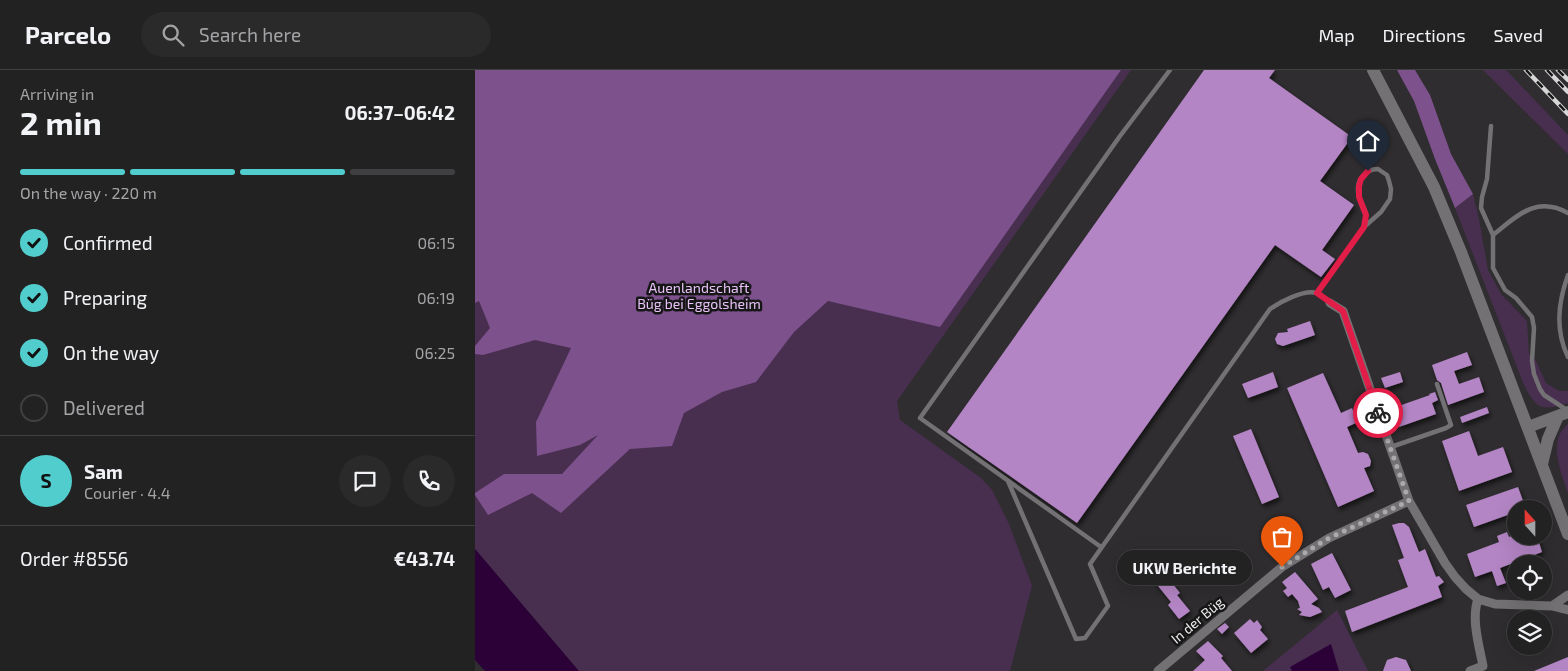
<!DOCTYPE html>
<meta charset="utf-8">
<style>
:root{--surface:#232223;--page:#2b2a2b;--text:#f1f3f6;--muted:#a3a4a6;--line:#403f41;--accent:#52cdcd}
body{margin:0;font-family:"Exo 2",sans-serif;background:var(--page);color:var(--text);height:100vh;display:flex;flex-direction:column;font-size:19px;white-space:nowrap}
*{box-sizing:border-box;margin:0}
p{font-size:16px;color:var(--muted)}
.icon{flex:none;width:28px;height:28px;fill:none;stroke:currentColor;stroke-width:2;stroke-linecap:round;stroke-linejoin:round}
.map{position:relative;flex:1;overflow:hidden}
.panel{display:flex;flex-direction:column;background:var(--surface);width:475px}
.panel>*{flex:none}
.needle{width:32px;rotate:339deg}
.controls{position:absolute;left:1032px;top:430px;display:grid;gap:10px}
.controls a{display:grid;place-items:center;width:45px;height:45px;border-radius:50%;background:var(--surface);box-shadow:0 5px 20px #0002,0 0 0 1px var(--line);font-size:25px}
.pin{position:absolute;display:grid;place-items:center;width:42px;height:42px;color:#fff;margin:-51px -21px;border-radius:50% 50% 50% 0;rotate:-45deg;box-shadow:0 0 5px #0007}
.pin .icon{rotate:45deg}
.courier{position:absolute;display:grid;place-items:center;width:50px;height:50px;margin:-25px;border:4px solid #e11d48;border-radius:50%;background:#fff;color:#222;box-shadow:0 1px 6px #0007}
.bubble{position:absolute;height:35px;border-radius:18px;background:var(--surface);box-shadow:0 5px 20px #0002,0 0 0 1px var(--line);font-size:16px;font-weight:700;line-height:35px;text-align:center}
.headline em{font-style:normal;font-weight:700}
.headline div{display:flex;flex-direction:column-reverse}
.headline{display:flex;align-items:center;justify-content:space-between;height:85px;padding:0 20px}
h1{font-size:32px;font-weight:700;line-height:38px}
.bar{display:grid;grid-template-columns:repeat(4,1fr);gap:8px 5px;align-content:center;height:60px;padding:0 20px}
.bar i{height:6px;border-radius:4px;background:var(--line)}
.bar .active{background:var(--accent)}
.bar p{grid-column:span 4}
.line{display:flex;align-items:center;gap:12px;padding:0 20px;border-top:1px solid var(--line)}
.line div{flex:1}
.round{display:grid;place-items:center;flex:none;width:52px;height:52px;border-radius:26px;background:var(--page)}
ol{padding:0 20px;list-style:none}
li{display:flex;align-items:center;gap:15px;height:55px}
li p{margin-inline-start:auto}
li .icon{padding:5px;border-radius:50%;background:var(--accent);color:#111;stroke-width:4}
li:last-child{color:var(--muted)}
li i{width:28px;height:28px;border:2px solid var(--line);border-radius:50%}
header{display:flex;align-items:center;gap:30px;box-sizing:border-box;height:70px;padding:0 25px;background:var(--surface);border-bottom:1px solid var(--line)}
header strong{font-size:24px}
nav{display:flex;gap:28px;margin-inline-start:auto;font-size:18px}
.search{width:350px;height:45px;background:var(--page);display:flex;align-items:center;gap:12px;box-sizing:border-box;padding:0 18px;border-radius:28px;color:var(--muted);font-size:19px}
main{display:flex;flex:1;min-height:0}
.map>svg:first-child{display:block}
.green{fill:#482f50}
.forest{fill:#7d518c}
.water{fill:#2b0138}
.building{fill:#b385c4;filter:url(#shadow)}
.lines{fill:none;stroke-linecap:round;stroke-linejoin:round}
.lane{stroke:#737174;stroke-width:4.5}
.street{stroke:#737174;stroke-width:9}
.secondary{stroke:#737174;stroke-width:12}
.rail-casing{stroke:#d7d6d7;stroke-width:4.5}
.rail{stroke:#161617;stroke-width:2.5;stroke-dasharray:8;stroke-linecap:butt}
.done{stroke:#abaaab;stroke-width:5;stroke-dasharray:0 9}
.route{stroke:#e11d48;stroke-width:6}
.labels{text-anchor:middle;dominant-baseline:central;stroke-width:5;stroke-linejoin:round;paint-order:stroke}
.park-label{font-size:14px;fill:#e9c3f7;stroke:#161617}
.street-label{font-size:14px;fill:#eeedee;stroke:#161617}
</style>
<header>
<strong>Parcelo</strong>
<div class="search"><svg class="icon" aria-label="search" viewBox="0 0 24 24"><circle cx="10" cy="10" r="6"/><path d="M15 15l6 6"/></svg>Search here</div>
<nav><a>Map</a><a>Directions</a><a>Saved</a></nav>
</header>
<main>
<section class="panel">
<div class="headline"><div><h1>2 min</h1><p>Arriving in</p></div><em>06:37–06:42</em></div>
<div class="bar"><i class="active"></i><i class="active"></i><i class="active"></i><i></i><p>On the way · 220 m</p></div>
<ol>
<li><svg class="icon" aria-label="check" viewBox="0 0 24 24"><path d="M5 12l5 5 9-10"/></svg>Confirmed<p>06:15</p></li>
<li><svg class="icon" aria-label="check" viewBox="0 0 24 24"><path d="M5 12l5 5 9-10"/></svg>Preparing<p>06:19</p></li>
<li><svg class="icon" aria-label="check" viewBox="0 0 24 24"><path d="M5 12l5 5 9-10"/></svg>On the way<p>06:25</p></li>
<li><i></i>Delivered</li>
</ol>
<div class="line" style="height:90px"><b class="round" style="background:var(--accent);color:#111">S</b><div><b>Sam</b><p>Courier · 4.4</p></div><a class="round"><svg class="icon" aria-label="chat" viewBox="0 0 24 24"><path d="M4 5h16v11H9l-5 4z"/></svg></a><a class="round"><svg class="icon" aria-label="phone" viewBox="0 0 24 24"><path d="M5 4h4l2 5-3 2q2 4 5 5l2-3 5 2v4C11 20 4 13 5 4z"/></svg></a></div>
<div class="line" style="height:65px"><div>Order #8556</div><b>€43.74</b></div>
</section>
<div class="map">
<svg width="1093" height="601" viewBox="0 0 1093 601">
<defs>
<filter id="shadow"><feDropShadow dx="2" dy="3.5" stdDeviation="2.5" flood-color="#0009"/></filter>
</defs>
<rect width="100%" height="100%" fill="#2f2d2f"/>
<path class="green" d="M 0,0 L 656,0 L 422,331 L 425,350 L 506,408 L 517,420 L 534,454 L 557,516 L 535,601 L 104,601 L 0,479 Z
M 1008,0 L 1031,0 L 1033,2 L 1093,65 L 1093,84 Z
M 998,124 L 1004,149 L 1013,200 L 1026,224 L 1052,251 L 1054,284 L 1061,291 L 1071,313 L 1084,321 L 1093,321 L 1093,333 C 1067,341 1062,340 1049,315 L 980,138 Z
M 1093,354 L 1093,423 C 1086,402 1072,371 1093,354 Z
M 862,540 L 893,601 L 788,601 Z"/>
<path class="forest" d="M 0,0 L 646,0 L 465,257 L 353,231 L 319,262 L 281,312 L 247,322 L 209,343 L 197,376 L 155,379 L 86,443 L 57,423 L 13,445 L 0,425 L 0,423 L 29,404 L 87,404 L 123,365 L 105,375 L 62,386 L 61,352 L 96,278 L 60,270 L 8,285 L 0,284 L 0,276 L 15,258 L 4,231 L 0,233 Z
M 922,0 L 940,0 L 955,25 L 976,84 L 998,124 L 980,138 L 960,89 L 939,31 Z"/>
<path class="water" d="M 0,479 L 103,600 L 104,601 L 10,601 L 0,590 Z
M 856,574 L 864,601 L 817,601 L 815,597 Z"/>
<path class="building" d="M 729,0 L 800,0 L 794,8 L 877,67 L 845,111 L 879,135 L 847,180 L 860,189 L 846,207 L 800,175 L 602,453 L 472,362 Z
M 835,251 L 840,265 L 808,276 L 802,274 L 800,269 L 803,263 L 813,262 L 812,259 Z
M 992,282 L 997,295 L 979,301 L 984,314 L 1004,307 L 1009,322 L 973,335 L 966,313 L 962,310 L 957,295 Z
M 798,302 L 803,317 L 773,328 L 767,314 Z
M 925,302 L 928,312 L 910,318 L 906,308 Z
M 848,303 L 866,343 L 877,338 L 883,352 L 872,357 L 883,383 L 888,382 L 893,384 L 896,391 L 895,396 L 889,398 L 899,421 L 863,437 L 812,318 Z
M 960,322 L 963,330 L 957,333 L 961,344 L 924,357 L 918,338 L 955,325 L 954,324 Z
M 1012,337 L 1014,343 L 987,353 L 985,347 Z
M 776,359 L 804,427 L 787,434 L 758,366 Z
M 994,361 L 1003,386 L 1028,377 L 1037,402 L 984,421 L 967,371 Z
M 1043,417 L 1051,439 L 1041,439 L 1041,442 L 999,457 L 991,435 Z
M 924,453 L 929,453 L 934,457 L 944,482 L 950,479 L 961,507 L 964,506 L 969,512 L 963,516 L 967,527 L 877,562 L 870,541 L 933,517 L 923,490 L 929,488 L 917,455 Z
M 1032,462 L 1034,467 L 1041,464 L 1041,466 L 1062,466 L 1067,482 L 1025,498 L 1031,513 L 1022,516 L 1017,501 L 1000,507 L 992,484 L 1024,472 L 1022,466 Z
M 857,483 L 876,520 L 860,528 L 854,517 L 848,520 L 836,494 Z
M 820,502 L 843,529 L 836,534 L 844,538 L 847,542 L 835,547 L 824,545 L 827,542 L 822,539 L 825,538 L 823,531 L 817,524 L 813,527 L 808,521 L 812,518 L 807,512 Z
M 689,503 L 705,523 L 702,525 L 715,541 L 704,549 L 693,535 L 696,532 L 679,511 Z
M 775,549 L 779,553 L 782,550 L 787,557 L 785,560 L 793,569 L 776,583 L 759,563 Z
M 750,553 L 754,557 L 747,564 L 742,559 Z
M 733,571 L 748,586 L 746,588 L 757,601 L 718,601 L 730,590 L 721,581 Z
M 921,587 L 931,590 L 936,601 L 908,601 L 912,590 Z
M 1093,587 L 1093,601 L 1059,601 Z"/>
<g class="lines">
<path class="lane" d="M 1016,56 L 1012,109 L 1007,127 L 1006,138 L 1018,165 L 1018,198 L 1030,220 L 1041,228 L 1057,247 L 1059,258 L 1057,291 L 1059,304 L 1065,319 L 1069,325 L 1092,340
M 1018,165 C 1042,146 1061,125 1093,143
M 1093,205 C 1083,233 1080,260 1093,287
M 842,223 L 889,157 L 906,142 L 915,129 L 916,119 L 914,111 L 912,105 L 903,99 C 888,99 880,113 884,127 C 885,133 891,139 891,145 C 891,149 889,153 889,157
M 916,377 L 971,358 L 976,355 L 962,314
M 533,411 L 601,569 L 610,568 L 633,536 L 615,494 L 795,239 C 805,232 829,219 842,223 C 846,224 851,230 855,233
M 626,477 L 445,348 L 645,66 L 695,0"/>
<path class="street" d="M 855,233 L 868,241 L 934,431 L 970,493 L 980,507 L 991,519 L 1003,529 L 1020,534 L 1077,536 L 1093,540
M 1077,536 L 1093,525
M 683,601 L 807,497 L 854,468 L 934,431
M 995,601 L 1008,596 C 1004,575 996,549 1003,529"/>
<path class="secondary" d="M 898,0 L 959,117 L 986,182 L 1093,464
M 1053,357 L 1093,342
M 1067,394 L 1073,369 L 1083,346"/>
<defs>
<path id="rail" d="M 1051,0 L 1093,44
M 1072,0 L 1093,22
M 1083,0 L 1093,10"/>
</defs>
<use href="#rail" class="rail-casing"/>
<use href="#rail" class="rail"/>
</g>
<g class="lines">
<path class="done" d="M 807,497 L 854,468 L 934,431 L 903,343"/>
<path class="route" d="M 893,101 L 886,109 L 884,116 L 884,127 L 891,145 L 889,157 L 842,223 L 868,241 L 903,343"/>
</g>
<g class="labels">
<g class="park-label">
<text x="224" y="217">Auenlandschaft<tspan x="224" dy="16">Büg bei Eggolsheim</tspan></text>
</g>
<g class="street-label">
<text transform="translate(722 550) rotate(-40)">In der Büg</text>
</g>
</g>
</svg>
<div class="controls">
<a><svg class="needle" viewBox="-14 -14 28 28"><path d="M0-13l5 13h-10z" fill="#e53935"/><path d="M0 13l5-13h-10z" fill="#a3a4a6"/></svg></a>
<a><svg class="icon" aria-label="locate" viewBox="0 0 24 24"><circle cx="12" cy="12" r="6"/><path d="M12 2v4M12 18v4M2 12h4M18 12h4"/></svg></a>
<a><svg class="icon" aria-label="layers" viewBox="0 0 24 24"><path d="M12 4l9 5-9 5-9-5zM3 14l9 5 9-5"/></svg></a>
</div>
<div class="pin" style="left:807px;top:497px;background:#ea580c"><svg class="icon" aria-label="bag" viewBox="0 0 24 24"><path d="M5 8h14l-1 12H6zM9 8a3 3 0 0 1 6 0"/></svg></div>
<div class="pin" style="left:893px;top:101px;background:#1f2937"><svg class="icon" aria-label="home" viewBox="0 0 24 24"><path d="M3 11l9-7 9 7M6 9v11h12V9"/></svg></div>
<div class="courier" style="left:903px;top:343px"><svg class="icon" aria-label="bike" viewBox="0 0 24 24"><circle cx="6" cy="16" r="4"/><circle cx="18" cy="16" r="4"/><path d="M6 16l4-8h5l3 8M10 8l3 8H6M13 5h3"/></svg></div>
<div class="bubble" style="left:642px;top:480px;width:135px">UKW Berichte</div>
</div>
</main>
